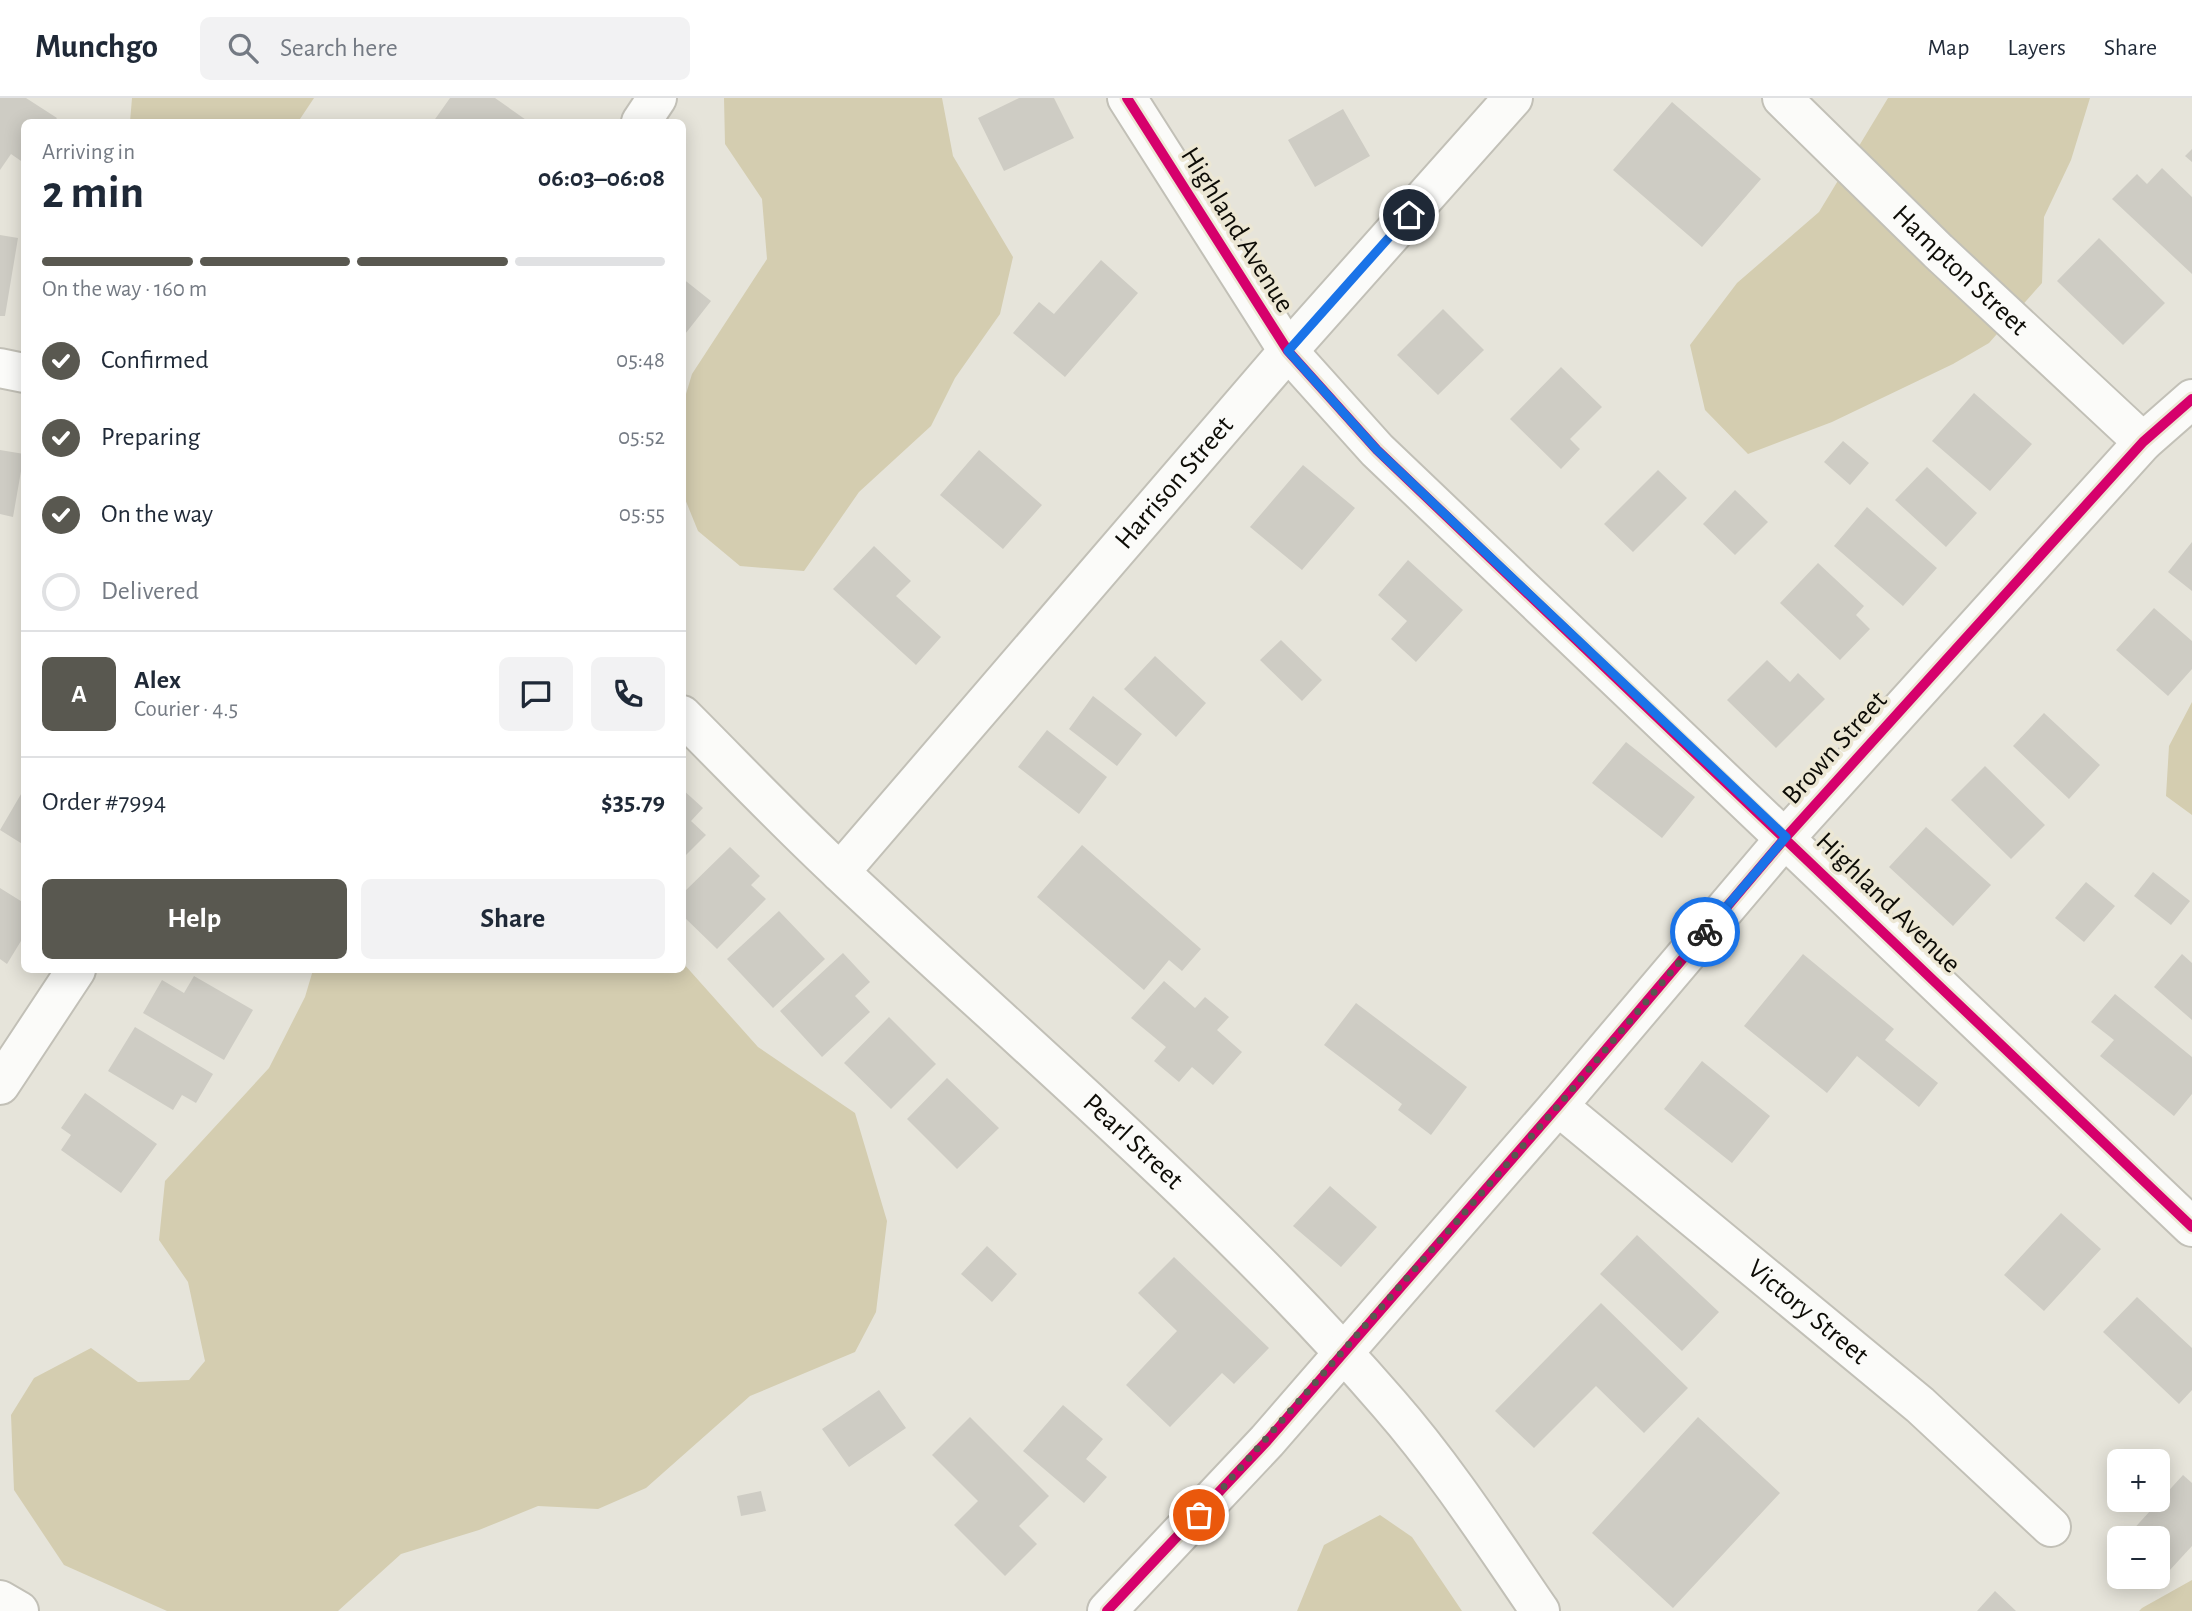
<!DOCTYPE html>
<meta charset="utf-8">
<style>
:root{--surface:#fff;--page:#f2f2f3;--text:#1f2937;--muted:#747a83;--line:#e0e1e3;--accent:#595850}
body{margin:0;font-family:"Alegreya Sans",sans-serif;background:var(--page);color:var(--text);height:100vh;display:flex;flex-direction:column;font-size:26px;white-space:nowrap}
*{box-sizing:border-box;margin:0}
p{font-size:23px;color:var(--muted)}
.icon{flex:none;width:38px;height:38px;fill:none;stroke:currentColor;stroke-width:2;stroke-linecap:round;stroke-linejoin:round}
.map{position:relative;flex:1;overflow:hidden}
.drawer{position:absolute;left:21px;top:21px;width:665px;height:854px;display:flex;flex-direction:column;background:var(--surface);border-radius:10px;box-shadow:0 4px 18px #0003}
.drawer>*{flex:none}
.tools{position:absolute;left:2107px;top:1351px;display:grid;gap:14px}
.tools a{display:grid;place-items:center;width:63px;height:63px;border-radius:10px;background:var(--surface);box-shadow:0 4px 18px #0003;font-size:35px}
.pin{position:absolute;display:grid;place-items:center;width:60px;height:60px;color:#fff;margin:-30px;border:4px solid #fff;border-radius:50%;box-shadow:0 2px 7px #0007}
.courier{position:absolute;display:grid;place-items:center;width:70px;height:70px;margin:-35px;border:5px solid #1a73e8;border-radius:50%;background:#fff;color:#222;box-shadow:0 2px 9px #0007}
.head em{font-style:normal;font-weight:700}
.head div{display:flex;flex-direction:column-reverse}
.head{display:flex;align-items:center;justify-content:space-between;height:119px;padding:0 21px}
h1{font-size:46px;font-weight:700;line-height:52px}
.bar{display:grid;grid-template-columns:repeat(4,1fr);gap:10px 7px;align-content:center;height:84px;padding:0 21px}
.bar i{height:9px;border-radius:5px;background:var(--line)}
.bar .on{background:var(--accent)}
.bar p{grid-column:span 4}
.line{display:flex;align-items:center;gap:18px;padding:0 21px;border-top:2px solid var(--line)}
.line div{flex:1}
.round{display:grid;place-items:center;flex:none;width:74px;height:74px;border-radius:10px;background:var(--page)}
ol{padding:0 21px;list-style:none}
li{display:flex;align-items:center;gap:21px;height:77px}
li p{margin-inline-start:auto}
li .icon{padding:7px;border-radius:50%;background:var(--accent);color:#fff;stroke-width:4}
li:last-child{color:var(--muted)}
li i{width:38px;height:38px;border:4px solid var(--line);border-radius:50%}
.button{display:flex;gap:14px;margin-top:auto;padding:14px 21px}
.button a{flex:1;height:80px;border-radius:10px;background:var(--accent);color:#fff;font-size:28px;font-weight:700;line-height:80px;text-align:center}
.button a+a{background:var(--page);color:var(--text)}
header{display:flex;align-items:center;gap:42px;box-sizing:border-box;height:98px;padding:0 35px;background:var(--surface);border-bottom:2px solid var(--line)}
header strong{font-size:33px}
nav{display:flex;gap:38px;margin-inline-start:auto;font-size:24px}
.search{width:490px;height:63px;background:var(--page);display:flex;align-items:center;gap:18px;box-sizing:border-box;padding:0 24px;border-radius:10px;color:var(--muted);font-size:26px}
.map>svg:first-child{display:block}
.green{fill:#d4cdb0}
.building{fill:#ceccc4}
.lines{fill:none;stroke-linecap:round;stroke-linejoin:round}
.minor-casing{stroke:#c2c0b7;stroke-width:42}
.tertiary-casing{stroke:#c2c0b7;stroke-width:42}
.minor{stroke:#fbfbf9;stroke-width:38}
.tertiary{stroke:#fbfbf9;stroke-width:38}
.cycleway-casing{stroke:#ece7d4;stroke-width:15}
.cycleway{stroke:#d6006c;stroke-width:10}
.done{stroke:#595850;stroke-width:7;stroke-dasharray:0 12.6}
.route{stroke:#1a73e8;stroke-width:9}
.labels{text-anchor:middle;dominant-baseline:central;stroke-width:7;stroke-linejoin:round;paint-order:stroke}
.street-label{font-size:28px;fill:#0d0c06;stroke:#ece7d4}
</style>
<header>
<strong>Munchgo</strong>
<div class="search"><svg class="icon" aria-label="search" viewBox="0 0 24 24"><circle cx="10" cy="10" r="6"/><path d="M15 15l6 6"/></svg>Search here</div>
<nav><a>Map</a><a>Layers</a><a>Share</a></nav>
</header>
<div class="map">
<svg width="2192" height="1513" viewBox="0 0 2192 1513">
<rect width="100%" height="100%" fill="#e6e4da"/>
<path class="green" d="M 132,0 L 314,0 L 298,24 L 130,24 Z
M 724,0 L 942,0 L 953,58 L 1013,159 L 1000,216 L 955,280 L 931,328 L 859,394 L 804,473 L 740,468 L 698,433 L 683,396 L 683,306 L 692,276 L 767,161 L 762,101 L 725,46 Z
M 1888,0 L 2090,0 L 2071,62 L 2044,119 L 2042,185 L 1989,245 L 1953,266 L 1832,324 L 1748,356 L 1705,312 L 1690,247 L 1737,185 L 1819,114 Z
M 2192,604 L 2192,717 L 2166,698 L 2169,648 Z
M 683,865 L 758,949 L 855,1015 L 887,1123 L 876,1214 L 855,1254 L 750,1298 L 646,1390 L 598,1411 L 538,1408 L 479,1432 L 401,1456 L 338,1513 L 167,1513 L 64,1467 L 14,1392 L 11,1317 L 34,1280 L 91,1250 L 138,1284 L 189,1282 L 205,1263 L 188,1184 L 159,1142 L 165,1083 L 269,970 L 305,899 L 313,872 L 682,872 Z
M 1380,1417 L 1412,1439 L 1462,1513 L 1297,1513 L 1324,1447 Z
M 2192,1482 L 2192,1513 L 2139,1513 L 2142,1510 Z"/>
<path class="building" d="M 0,0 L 26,0 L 57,20 L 54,24 L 24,24 L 24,65 L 11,56 L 0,72 Z
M 450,0 L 495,0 L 529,24 L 433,24 Z
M 1019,0 L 1054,0 L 1074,40 L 1004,73 L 978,20 Z
M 1672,4 L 1761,81 L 1702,149 L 1613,72 Z
M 1343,11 L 1370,58 L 1315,89 L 1288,42 Z
M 2192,51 L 2192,64 L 2185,58 Z
M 2162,70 L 2192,99 L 2192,176 L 2112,101 L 2137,76 L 2147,86 Z
M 0,137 L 18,140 L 5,218 L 0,218 Z
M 2099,140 L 2165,205 L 2123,247 L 2057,183 Z
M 1101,162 L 1138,195 L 1065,279 L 1013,235 L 1039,204 L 1054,216 Z
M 682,180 L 711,203 L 682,240 Z
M 1443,211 L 1484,252 L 1438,297 L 1397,257 Z
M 1561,269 L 1602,309 L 1570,341 L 1580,351 L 1561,371 L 1510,321 Z
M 1974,295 L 2032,346 L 1990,393 L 1932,343 Z
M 1843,343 L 1869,365 L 1850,387 L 1824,364 Z
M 0,352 L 24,356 L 13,419 L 0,416 Z
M 979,352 L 1042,407 L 1003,451 L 940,397 Z
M 1303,367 L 1355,410 L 1302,472 L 1250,429 Z
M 1927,369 L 1977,415 L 1946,449 L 1895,402 Z
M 1658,372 L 1687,400 L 1633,454 L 1604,426 Z
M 1735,392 L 1768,424 L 1735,457 L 1703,426 Z
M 1867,409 L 1937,470 L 1903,508 L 1834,448 Z
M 2192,444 L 2192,493 L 2168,474 Z
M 874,448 L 911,483 L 896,498 L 941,539 L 916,567 L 833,491 Z
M 1408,462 L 1463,512 L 1416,564 L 1391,541 L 1407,523 L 1378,497 Z
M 1818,465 L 1864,508 L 1856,517 L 1870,531 L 1840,562 L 1780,505 Z
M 2154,510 L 2192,543 L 2192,571 L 2168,598 L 2116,552 Z
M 1281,542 L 1322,582 L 1302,603 L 1260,562 Z
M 1155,558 L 1206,605 L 1176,639 L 1124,591 Z
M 1767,562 L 1790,584 L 1798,575 L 1825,601 L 1776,650 L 1727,602 Z
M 1093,598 L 1142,636 L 1117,668 L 1069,631 Z
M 2044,615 L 2100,667 L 2069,701 L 2013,648 Z
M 1047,632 L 1107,679 L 1079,716 L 1018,669 Z
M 1626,644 L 1695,699 L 1662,740 L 1592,685 Z
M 1985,668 L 2045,727 L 2011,761 L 1951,702 Z
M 24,691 L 24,747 L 0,732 Z
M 682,691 L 703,710 L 691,723 L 706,737 L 682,761 Z
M 1926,729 L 1991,787 L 1953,828 L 1889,769 Z
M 1082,747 L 1201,851 L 1182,873 L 1169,862 L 1144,892 L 1037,799 Z
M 730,749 L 760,778 L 751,787 L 766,801 L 717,851 L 682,817 L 682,796 Z
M 2153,774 L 2190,803 L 2171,827 L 2134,798 Z
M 2086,784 L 2115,808 L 2084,844 L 2055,820 Z
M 0,790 L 24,805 L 24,838 L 7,866 L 0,861 Z
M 779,813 L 825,861 L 773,910 L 727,861 Z
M 843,855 L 870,884 L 855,898 L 870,914 L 822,959 L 780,913 Z
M 1803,856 L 1894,931 L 1885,942 L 1938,985 L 1919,1009 L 1857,958 L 1827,995 L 1744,928 Z
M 2182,856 L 2192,865 L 2192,922 L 2154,889 Z
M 194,878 L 253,912 L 224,962 L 143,915 L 162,882 L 184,895 Z
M 1164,883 L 1195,910 L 1205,899 L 1229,919 L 1217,932 L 1242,954 L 1213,987 L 1192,969 L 1179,984 L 1154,963 L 1166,949 L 1131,920 Z
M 2115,896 L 2192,959 L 2192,996 L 2174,1018 L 2100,958 L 2114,942 L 2091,924 Z
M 1356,905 L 1467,989 L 1431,1037 L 1398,1012 L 1402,1006 L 1324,947 Z
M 889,919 L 936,966 L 891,1011 L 844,965 Z
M 135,929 L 213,976 L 196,1005 L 182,997 L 173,1012 L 108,973 Z
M 1702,963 L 1770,1018 L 1732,1065 L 1664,1011 Z
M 947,980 L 999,1030 L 957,1071 L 907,1021 Z
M 85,995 L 157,1046 L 121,1095 L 61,1052 L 71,1037 L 61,1030 Z
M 1330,1088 L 1377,1129 L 1341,1169 L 1293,1128 Z
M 2061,1115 L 2101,1151 L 2044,1213 L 2004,1177 Z
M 1637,1137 L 1719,1214 L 1682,1253 L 1600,1176 Z
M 987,1148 L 1017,1176 L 992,1204 L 961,1176 Z
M 1174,1159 L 1269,1250 L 1234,1286 L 1222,1275 L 1170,1329 L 1126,1287 L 1177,1233 L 1138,1195 Z
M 2137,1199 L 2192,1250 L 2192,1292 L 2179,1306 L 2103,1234 Z
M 1601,1205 L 1688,1290 L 1644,1335 L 1596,1288 L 1534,1350 L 1495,1313 Z
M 879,1292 L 906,1330 L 849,1369 L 822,1331 Z
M 1063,1307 L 1103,1341 L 1086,1361 L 1107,1379 L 1084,1405 L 1023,1353 Z
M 970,1319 L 1049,1398 L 1019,1428 L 1037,1446 L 1005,1478 L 954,1427 L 978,1403 L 932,1357 Z
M 1698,1319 L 1780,1395 L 1673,1510 L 1592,1435 Z
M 2183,1377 L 2192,1385 L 2192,1448 L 2169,1473 L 2158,1462 L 2158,1440 L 2134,1440 L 2129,1436 Z
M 761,1393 L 766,1413 L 741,1418 L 737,1398 Z
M 1995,1493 L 2016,1513 L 1977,1513 Z"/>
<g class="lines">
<defs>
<g id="minor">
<path d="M 1127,0 L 1288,253 L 1377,352 L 2192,1129"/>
<path id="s1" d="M 1782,0 L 1938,153 L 2143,344"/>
<path d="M 641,24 L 657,0"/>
<path d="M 0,270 L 24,275"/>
<path id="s2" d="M 682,617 C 735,670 787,725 842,776 C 1027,950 1222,1113 1389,1306 C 1445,1370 1492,1443 1540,1513"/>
<path id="s3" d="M 840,774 L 1288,253 L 1513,0"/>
<path d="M 0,987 L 76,872"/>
<path id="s4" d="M 1558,1008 L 1920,1307 L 2051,1429"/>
</g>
<path id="tertiary" d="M 0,1502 L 19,1513
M 1107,1513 L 1267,1343 L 1558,1008 L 1786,739 L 2143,344 L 2192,301"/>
</defs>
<use href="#minor" class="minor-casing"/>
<use href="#tertiary" class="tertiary-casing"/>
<use href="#minor" class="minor"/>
<use href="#tertiary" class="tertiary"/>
<defs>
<path id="cycleway" d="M 1127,0 L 1288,253 L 1377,352 L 2192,1129
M 1107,1513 L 1267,1343 L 1558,1008 L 1786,739 L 2143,344 L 2192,301"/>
</defs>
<use href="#cycleway" class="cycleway-casing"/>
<use href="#cycleway" class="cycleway"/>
</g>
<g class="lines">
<path class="done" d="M 1199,1417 L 1558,1008 L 1705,834"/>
<path class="route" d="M 1409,117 L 1288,253 L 1377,352 L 1786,739 L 1705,834"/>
</g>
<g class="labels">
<g class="street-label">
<text transform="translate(1237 132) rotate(58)">Highland Avenue</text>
<text stroke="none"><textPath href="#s1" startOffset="248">Hampton Street</textPath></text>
<text stroke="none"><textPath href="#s3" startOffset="513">Harrison Street</textPath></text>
<text transform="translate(1835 650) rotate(-48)">Brown Street</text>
<text transform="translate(1888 805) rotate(44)">Highland Avenue</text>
<text stroke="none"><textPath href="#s2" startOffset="621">Pearl Street</textPath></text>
<text stroke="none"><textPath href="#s4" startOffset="324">Victory Street</textPath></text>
</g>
</g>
</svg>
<div class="tools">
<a>+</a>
<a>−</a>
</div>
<div class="pin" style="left:1199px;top:1417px;background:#ea580c"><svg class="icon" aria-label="bag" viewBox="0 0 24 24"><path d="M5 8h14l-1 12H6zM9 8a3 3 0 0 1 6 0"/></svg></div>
<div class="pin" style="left:1409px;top:117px;background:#1f2937"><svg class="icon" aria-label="home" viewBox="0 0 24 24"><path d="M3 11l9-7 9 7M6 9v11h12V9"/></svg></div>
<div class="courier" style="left:1705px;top:834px"><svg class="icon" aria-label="bike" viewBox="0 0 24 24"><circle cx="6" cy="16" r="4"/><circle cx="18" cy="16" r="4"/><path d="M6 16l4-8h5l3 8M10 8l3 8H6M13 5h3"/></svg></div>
<section class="drawer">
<div class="head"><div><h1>2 min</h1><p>Arriving in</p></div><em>06:03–06:08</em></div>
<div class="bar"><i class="on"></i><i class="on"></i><i class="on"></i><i></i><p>On the way · 160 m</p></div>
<ol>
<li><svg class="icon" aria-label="check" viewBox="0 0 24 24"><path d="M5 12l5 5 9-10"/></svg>Confirmed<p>05:48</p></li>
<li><svg class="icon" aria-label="check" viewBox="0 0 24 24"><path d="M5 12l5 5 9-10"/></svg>Preparing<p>05:52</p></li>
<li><svg class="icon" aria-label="check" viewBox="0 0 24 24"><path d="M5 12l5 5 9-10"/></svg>On the way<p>05:55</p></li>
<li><i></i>Delivered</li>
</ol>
<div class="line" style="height:126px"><b class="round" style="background:var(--accent);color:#fff">A</b><div><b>Alex</b><p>Courier · 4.5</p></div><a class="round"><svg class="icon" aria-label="chat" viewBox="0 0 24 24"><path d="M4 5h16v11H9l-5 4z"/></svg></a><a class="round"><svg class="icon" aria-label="phone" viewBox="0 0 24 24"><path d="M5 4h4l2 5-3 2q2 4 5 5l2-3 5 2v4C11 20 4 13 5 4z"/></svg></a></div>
<div class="line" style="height:91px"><div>Order #7994</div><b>$35.79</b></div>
<div class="button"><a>Help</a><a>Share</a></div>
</section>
</div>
